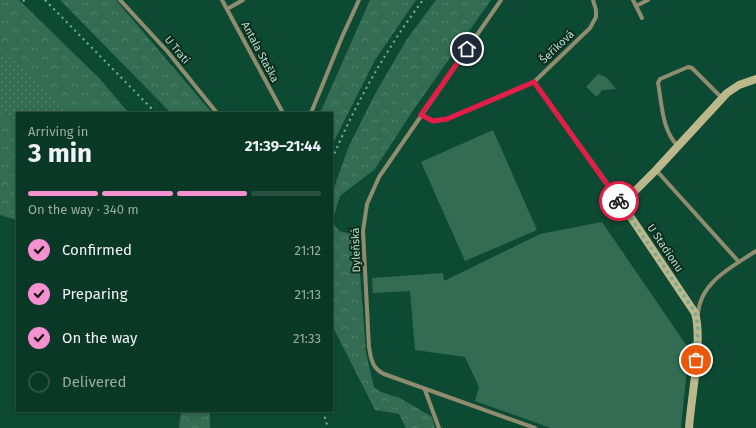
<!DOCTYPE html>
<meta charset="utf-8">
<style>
:root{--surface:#0a3826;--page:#133f2e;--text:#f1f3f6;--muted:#99aca7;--line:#2a5243;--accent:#f690d0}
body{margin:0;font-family:"Fira Sans",sans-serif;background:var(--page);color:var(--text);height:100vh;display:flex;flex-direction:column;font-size:15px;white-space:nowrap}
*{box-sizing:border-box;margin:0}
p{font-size:13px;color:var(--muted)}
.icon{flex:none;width:22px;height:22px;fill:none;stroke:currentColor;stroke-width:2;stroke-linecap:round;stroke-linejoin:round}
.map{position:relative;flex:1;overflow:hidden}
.panel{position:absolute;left:16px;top:112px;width:317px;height:300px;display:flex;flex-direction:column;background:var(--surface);border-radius:0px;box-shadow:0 2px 6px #0003,0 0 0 1px var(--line)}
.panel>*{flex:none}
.pin{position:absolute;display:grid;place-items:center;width:34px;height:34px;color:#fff;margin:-17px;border:2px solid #fff;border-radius:50%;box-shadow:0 1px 4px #0007}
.courier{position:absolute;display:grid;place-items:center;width:40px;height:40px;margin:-20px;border:3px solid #e11d48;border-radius:50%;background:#fff;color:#222;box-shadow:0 1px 5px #0007}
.overview em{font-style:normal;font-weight:700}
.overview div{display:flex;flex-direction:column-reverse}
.overview{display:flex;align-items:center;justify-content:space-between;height:68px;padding:0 12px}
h1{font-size:26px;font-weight:700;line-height:30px}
.bar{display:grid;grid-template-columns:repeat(4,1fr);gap:6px 4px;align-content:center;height:48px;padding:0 12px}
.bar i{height:5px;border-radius:3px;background:var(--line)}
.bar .active{background:var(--accent)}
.bar p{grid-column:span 4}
ol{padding:0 12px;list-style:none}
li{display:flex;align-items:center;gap:12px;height:44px}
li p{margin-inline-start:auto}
li .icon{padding:4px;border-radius:50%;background:var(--accent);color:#111;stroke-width:4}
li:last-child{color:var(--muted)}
li i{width:22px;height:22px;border:2px solid var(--line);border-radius:50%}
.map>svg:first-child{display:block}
.grass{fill:url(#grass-dots)}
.forest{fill:url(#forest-crowns)}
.green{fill:#336c53}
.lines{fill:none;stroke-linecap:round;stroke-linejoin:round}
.street{stroke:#8f8c70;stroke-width:4}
.secondary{stroke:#bdb88b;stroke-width:8}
.rail{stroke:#83af9b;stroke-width:2;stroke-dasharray:2 4;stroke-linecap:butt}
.done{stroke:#7daa96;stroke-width:4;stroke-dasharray:0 7.2}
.route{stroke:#e11d48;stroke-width:5}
.labels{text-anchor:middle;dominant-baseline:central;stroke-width:4;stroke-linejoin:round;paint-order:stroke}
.street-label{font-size:11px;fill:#baddcb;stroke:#0c2c1e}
</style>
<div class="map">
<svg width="756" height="428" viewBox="0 0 756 428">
<defs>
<pattern id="grass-dots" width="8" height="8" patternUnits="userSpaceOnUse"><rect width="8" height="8" fill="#336c53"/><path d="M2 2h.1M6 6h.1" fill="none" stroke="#4e816a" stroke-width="1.8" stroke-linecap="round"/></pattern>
<pattern id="forest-crowns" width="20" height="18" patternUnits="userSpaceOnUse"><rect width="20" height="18" fill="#336c53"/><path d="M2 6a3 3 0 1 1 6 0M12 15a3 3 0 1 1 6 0" fill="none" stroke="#4e816a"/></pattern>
</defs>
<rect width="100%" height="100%" fill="#0d4a33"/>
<path class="grass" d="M 0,48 L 7,53 L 69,113 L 17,113 L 17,127 L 0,107 Z"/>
<path class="forest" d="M 0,0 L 19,0 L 99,78 L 129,113 L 69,113 L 0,48 Z
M 60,0 L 116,0 L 212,113 L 171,113 Z
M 370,0 L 416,0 L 375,60 L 332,145 L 332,113 L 320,113 Z
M 436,0 L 491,0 L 414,109 L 375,169 L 340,196 L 332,222 L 339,231 L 357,235 L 366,353 L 374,387 L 381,392 L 400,398 L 432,417 L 435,428 L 406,428 L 399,414 L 375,410 L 332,325 L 332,193 L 349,146 L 375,94 L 407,39 Z
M 0,107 L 17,127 L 17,220 L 0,215 Z
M 181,411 L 210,411 L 210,428 L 179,428 Z"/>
<path class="green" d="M 598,74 L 606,77 L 616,89 L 602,90 L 597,97 L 586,87 Z
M 493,130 L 537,230 L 465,261 L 421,162 Z
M 602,222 L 689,349 L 681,428 L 551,428 L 475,401 L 479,387 L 465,357 L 415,350 L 410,291 L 373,293 L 372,278 L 443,273 L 444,281 L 540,234 Z"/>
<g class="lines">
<path class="street" d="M 120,0 L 167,51 L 217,113
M 222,0 L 283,113
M 501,0 L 379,177 L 367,204 L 363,231 L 369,347 C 371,359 372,368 384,374 L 535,428
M 633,0 L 642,18
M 636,6 L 648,0
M 227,9 L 243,0
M 534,82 L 622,204
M 311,113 L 342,37 L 359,0
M 421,115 L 433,121 L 447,119 L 534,82 L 590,28 L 596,17 L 596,10 L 593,0
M 678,146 C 662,131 662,104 658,83 L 660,79 L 688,67 L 692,68 L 722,98
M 656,170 L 739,262
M 698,314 C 700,282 732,267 756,251
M 425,390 L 439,428"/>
<path class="secondary" d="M 689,428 C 691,397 703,341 695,313 L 622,204 L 656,170 L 727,93 L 739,85 L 756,79"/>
<path class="rail" d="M 23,0 L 26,3
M 45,0 L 156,113
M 332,159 C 356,103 386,49 423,0
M 323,411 L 328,428"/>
</g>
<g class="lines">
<path class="done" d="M 619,201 L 695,312 L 698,326 L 696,360"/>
<path class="route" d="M 467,49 L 421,115 L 433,121 L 447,119 L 534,82 L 619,201"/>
</g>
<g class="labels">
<g class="street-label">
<text transform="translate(557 47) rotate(-44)">Šeříková</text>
<text transform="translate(177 50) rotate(50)">U Trati</text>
<text transform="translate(260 52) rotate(62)">Antala Staška</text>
<text transform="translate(665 248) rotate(56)">U Stadionu</text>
<text transform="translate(356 250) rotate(-92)">Dyleňská</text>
</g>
</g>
</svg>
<div class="pin" style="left:696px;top:360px;background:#ea580c"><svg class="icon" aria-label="bag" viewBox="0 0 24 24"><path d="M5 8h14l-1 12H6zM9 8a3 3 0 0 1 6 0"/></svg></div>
<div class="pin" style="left:467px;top:49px;background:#1f2937"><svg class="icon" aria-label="home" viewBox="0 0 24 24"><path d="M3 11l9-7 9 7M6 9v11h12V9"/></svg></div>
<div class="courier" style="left:619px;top:201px"><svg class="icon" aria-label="bike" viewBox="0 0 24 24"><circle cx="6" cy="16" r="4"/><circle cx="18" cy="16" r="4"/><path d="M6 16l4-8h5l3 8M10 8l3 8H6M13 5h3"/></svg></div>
<section class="panel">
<div class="overview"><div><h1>3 min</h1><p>Arriving in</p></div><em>21:39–21:44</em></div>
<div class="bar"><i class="active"></i><i class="active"></i><i class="active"></i><i></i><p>On the way · 340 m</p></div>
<ol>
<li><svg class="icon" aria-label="check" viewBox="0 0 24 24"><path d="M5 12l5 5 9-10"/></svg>Confirmed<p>21:12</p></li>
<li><svg class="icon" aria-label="check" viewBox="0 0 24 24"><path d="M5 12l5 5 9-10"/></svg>Preparing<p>21:13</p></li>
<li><svg class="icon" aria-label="check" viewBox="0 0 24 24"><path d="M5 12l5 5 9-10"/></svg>On the way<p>21:33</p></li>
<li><i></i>Delivered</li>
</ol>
</section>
</div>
